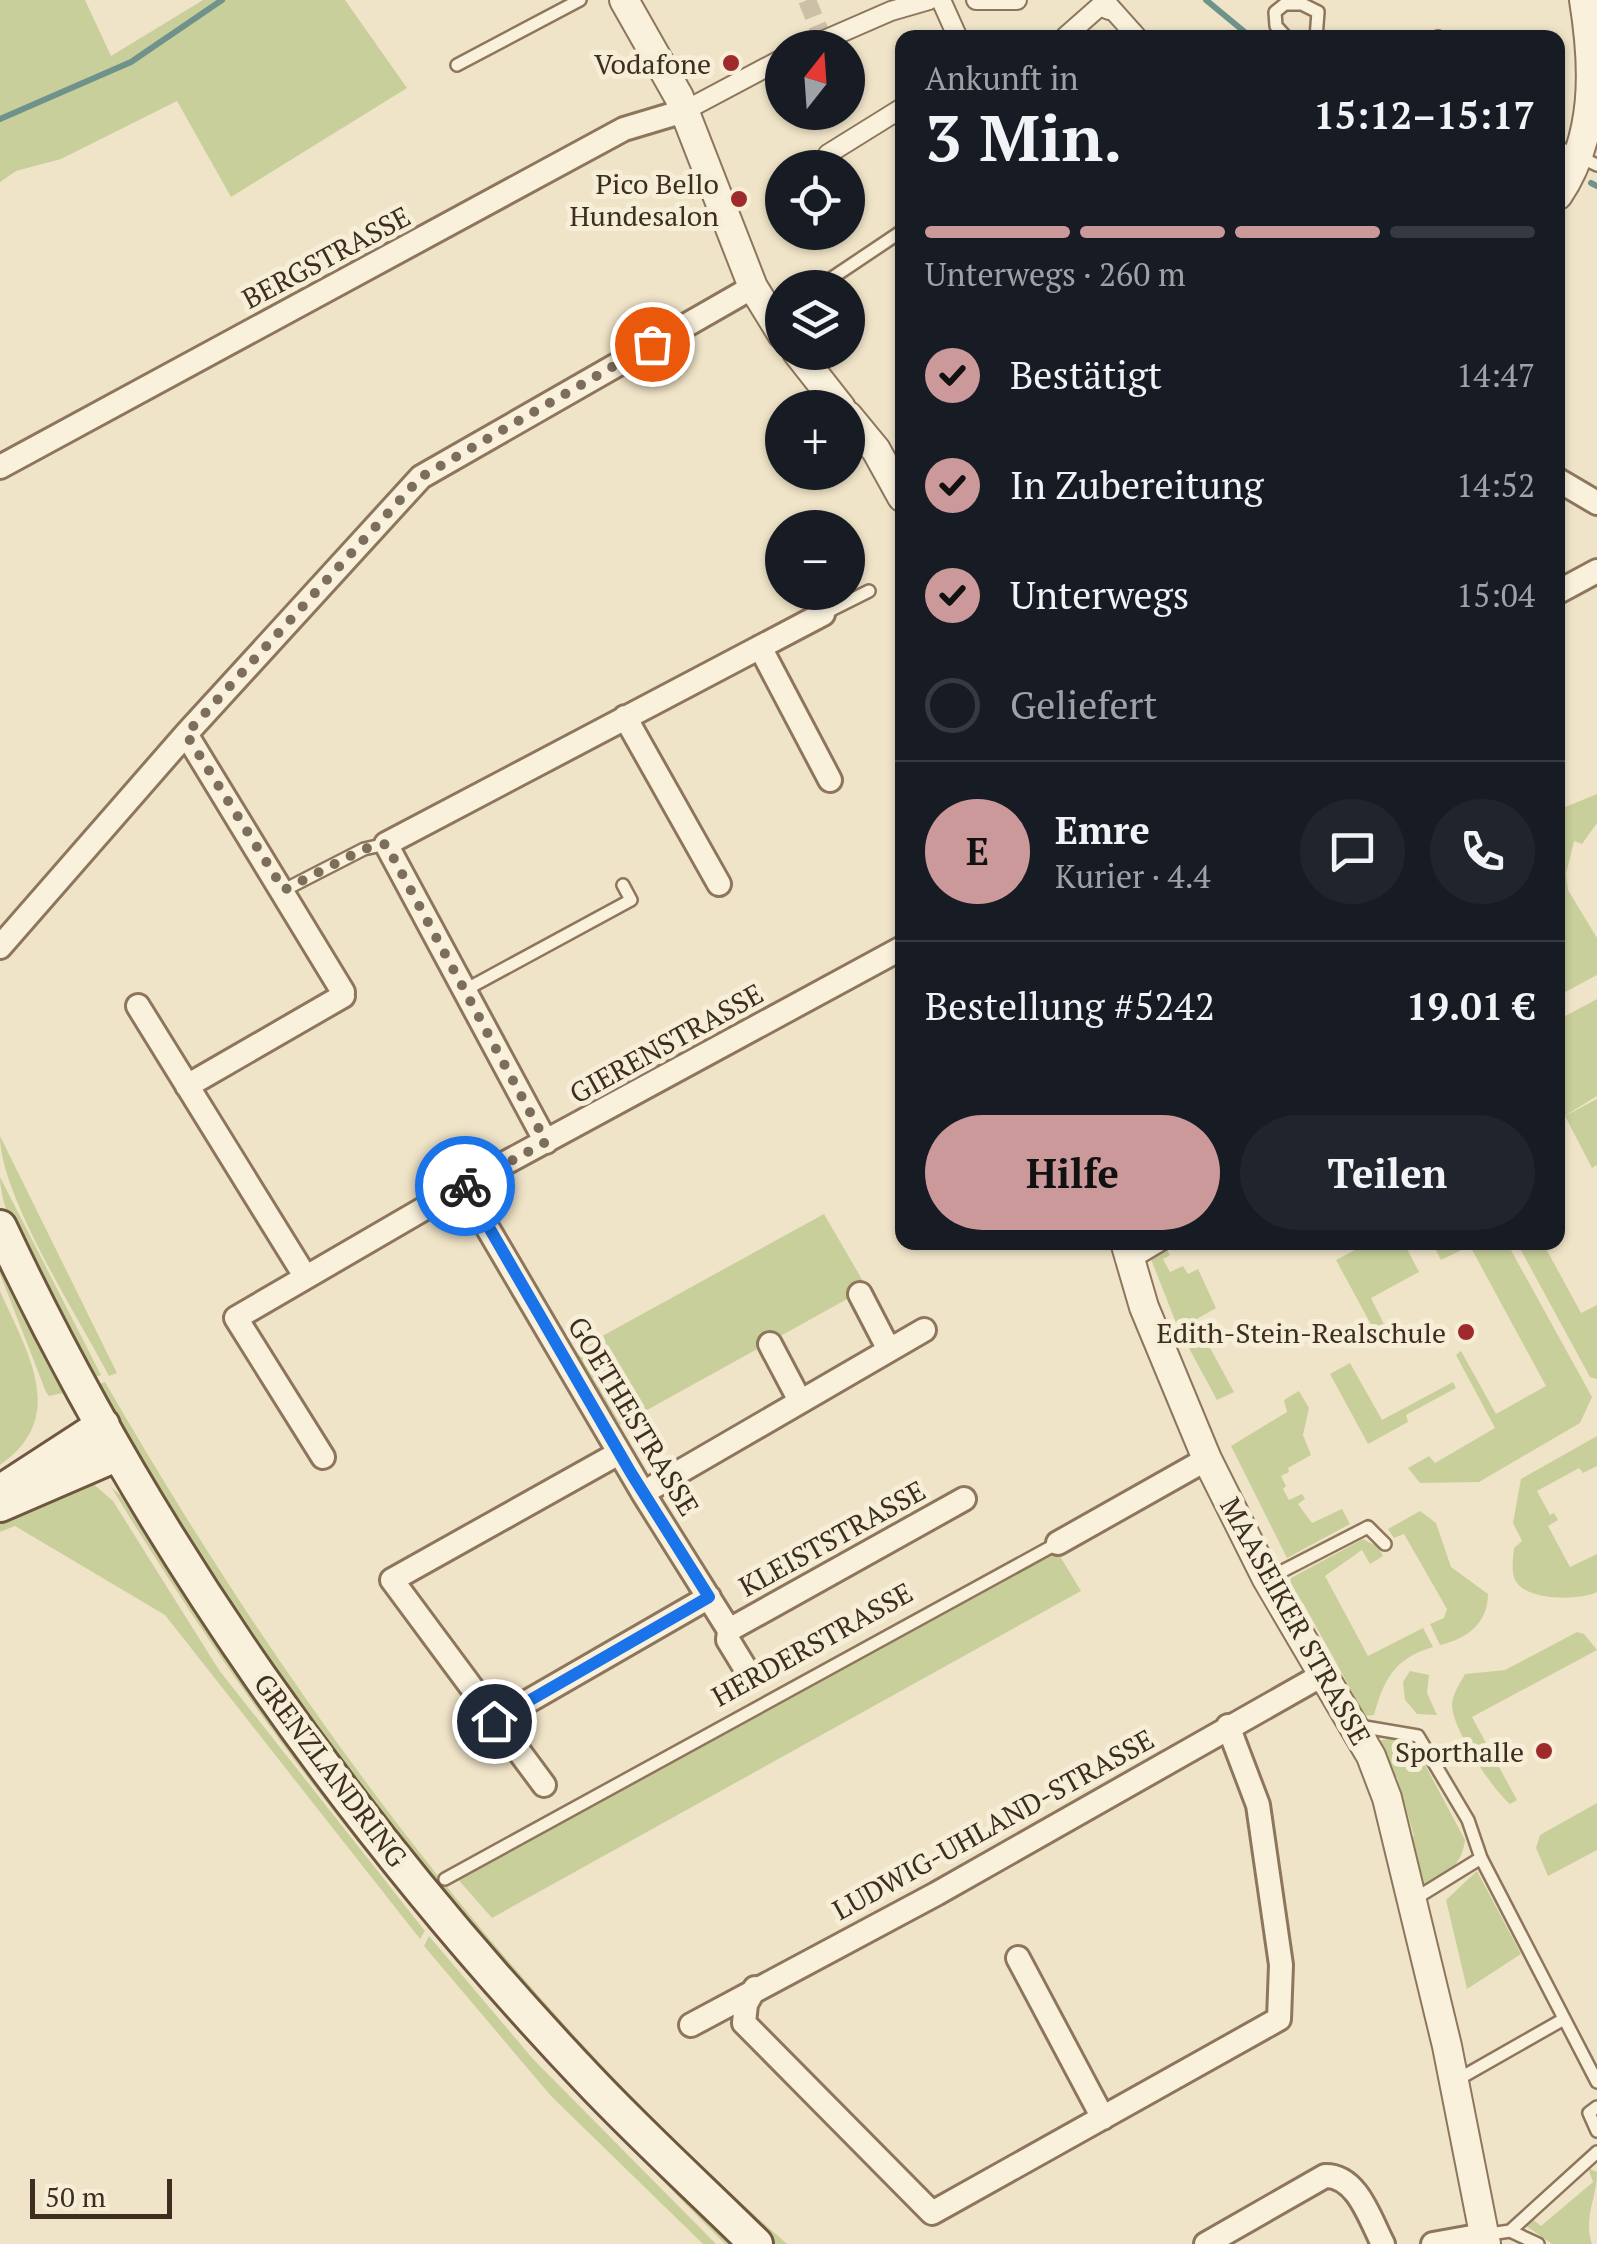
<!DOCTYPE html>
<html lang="de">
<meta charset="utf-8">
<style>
:root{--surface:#171b24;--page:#20242c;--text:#f1f3f6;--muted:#9ea1a6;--line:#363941;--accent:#cc999b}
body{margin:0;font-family:"PT Serif",serif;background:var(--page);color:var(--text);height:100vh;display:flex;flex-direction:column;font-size:38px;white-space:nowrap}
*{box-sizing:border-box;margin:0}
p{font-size:32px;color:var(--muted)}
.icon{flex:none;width:55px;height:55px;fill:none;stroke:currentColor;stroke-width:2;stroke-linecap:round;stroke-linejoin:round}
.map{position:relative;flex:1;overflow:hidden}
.panel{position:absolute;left:895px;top:30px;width:670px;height:1220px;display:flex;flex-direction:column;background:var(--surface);border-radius:20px;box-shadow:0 2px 8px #0004}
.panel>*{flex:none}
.needle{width:65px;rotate:17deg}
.tools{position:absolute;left:765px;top:30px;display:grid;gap:20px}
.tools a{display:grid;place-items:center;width:100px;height:100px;border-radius:50%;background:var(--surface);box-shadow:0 2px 8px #0004;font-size:50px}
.scale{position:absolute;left:30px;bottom:25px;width:142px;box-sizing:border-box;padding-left:10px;border:5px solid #3d2e20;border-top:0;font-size:28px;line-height:35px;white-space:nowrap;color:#3d2e20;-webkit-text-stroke:8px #f7eed8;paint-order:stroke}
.pin{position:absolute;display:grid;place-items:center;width:85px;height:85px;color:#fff;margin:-42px;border:5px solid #fff;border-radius:50%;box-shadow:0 2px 10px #0007}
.courier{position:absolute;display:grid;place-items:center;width:100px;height:100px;margin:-50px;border:8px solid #1a73e8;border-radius:50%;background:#fff;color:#222;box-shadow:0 2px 12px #0007}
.head em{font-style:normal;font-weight:600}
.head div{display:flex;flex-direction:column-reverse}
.head{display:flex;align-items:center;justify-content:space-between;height:170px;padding:0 30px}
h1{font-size:65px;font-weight:600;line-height:75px}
.bar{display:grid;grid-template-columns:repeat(4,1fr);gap:15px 10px;align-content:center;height:120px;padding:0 30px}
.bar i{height:12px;border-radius:8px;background:var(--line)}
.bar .current{background:var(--accent)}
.bar p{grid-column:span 4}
.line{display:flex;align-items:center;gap:25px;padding:0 30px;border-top:2px solid var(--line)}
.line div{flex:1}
.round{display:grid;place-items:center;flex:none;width:105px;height:105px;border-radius:52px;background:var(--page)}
ol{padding:0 30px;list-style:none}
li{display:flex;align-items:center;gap:30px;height:110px}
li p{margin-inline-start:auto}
li .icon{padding:10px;border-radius:50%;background:var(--accent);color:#111;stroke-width:4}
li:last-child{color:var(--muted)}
li i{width:55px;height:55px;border:5px solid var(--line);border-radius:50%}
.action{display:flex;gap:20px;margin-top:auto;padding:20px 30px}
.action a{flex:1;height:115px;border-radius:60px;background:var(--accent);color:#111;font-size:40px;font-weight:600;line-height:115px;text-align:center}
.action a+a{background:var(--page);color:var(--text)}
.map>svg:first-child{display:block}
.green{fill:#c9cf9b}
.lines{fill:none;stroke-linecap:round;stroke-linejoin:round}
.stream{stroke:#6f938a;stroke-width:6}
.pedestrian-tunnel{stroke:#ccc0a6;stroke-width:18;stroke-dasharray:18 9;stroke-linecap:butt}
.service-casing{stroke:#8d765c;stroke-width:16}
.pedestrian-casing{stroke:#8d765c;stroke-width:22}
.minor-casing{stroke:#8d765c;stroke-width:28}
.tertiary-casing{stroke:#8d765c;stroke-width:32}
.secondary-casing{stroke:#6f573f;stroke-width:38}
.service{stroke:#faf1dc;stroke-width:11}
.pedestrian{stroke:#faf1dc;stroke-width:18}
.minor{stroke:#faf1dc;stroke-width:22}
.tertiary{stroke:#faf1dc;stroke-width:28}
.secondary{stroke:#faf1dc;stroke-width:32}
.done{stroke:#7c6e5b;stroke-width:10;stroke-dasharray:0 18}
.route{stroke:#1a73e8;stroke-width:12}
.poi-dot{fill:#9e2a2b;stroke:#f7eed8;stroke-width:4}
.labels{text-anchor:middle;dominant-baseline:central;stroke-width:10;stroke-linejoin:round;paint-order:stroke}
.poi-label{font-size:28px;fill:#3d2e20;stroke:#f7eed8;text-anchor:end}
.street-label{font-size:28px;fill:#3d2e20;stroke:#f7eed8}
</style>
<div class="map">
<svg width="1597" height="2244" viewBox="0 0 1597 2244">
<rect width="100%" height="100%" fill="#f0e4c8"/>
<path class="green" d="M 0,0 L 85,0 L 111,56 L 203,0 L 345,0 L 407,88 L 231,197 L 177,101 L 61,159 L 16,171 L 0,182 Z
M 1597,794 L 1597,823 L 1582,844 L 1574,841 L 1566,874 L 1568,890 L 1597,938 L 1597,975 L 1558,996 L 1558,810 Z
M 1597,999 L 1597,1096 L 1558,1120 L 1558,1020 Z
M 1597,1099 L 1597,1165 L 1592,1168 L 1565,1116 Z
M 0,1136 L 117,1373 L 109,1376 C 79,1318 0,1196 0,1136 Z
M 0,1177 L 101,1375 L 93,1378 C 67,1329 0,1228 0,1177 Z
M 824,1214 L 867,1288 L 620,1425 L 575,1351 Z
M 1368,1243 L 1404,1243 L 1419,1272 L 1371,1298 L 1386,1328 L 1374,1330 L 1336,1260 Z
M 1432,1243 L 1507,1243 L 1592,1397 L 1580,1423 L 1479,1482 L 1420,1483 L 1408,1468 L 1429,1456 L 1435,1463 L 1495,1428 L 1456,1355 L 1461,1351 L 1496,1414 L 1546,1386 L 1470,1246 L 1441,1260 Z
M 1517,1243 L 1543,1243 L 1581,1313 L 1597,1305 L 1597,1379 L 1590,1377 Z
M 1165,1246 L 1170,1255 L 1163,1259 L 1170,1272 L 1183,1266 L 1188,1274 L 1198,1269 L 1216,1308 L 1195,1320 L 1234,1392 L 1217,1400 L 1178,1328 L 1149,1254 Z
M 0,1259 L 63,1393 L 49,1396 L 46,1392 L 0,1274 Z
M 0,1291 C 26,1350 70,1417 0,1465 Z
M 1350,1363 L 1382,1420 L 1453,1382 L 1456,1388 L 1406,1415 L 1408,1422 L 1368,1444 L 1330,1374 Z
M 105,1382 C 288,1699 510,2002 787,2244 L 774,2244 C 551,2034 353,1800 188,1542 C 155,1491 127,1437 97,1385 Z
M 1299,1391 L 1309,1408 L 1303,1435 L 1311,1455 L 1288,1468 L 1289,1472 L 1281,1476 L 1286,1486 L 1283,1489 L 1289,1500 L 1302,1494 L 1305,1499 L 1298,1504 L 1312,1523 L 1342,1509 L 1350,1524 L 1287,1558 L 1231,1446 L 1287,1412 L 1284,1400 Z
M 1597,1436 L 1597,1466 L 1583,1473 L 1579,1468 L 1537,1491 L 1550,1515 L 1554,1513 L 1558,1520 L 1548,1526 L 1570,1567 L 1597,1554 L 1597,1592 C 1579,1601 1525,1601 1515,1580 C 1511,1571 1513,1558 1514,1548 L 1522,1541 L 1513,1523 L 1521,1479 Z
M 90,1481 L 113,1501 L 219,1670 L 425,1931 L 420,1939 L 165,1615 L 15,1526 L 0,1532 L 0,1522 Z
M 111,1487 L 126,1500 L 240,1675 L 431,1918 L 427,1924 C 308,1789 205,1641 111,1487 Z
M 1420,1511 L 1436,1523 L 1451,1567 L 1488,1594 C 1488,1624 1466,1639 1440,1645 L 1430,1624 L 1444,1618 L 1447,1609 L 1404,1534 L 1394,1538 L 1388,1529 Z
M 1363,1539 L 1378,1547 L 1383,1556 L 1370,1564 L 1362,1550 L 1325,1576 L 1368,1656 L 1423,1628 L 1433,1647 C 1395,1658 1384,1679 1374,1715 L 1363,1716 L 1352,1703 L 1354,1695 L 1303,1603 L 1290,1600 L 1291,1578 Z
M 1055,1548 L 1081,1591 L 492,1918 L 455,1876 Z
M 1577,1632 L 1584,1634 L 1597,1650 L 1472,1717 L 1517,1800 L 1510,1804 C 1491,1788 1452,1728 1452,1705 C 1452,1694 1460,1684 1465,1674 L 1505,1670 Z
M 1410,1671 L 1429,1675 L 1427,1693 L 1437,1715 L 1417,1714 L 1405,1700 L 1403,1682 Z
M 1391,1738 L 1414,1744 L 1465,1840 C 1462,1867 1444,1876 1421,1886 L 1408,1839 L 1414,1836 L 1397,1777 L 1387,1777 L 1375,1742 Z
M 1597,1803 L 1597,1850 L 1548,1876 L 1536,1848 L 1540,1835 Z
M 1477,1871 L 1521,1954 L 1467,1989 L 1446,1900 Z
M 429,1936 L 533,2059 L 716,2244 L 703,2244 L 551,2096 L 424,1946 Z
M 451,1939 L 739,2244 L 725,2244 L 566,2083 L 441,1941 Z
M 1588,2168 L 1597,2172 C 1597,2199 1583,2217 1592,2244 L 1552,2244 L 1525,2225 L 1532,2219 L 1541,2226 L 1593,2182 Z"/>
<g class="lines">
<path class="stream" d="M 1206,0 L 1252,38
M 0,119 L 131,62 L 222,0
M 1591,183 L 1597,186"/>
<path class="pedestrian-tunnel" d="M 807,0 L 823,39"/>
<defs>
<path id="service" d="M 1287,38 L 1276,26 L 1275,12 L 1285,4 L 1302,4 L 1318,12 L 1316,38
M 1438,38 L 1438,37
M 457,65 L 580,0
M 1558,147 L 1597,165
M 817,288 L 902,231
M 823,614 L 869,591
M 284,890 L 364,849 L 386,844
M 465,990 L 631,900 L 623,885
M 1131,1263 L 1166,1242
M 1269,1578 L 1368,1527 L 1385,1544
M 1359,1726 L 1418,1736 L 1468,1820 L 1481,1858 L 1597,2082
M 445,1879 L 1058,1543
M 1413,1900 L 1481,1858
M 1455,2081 L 1564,2019
M 1597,2107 L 1589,2113 L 1597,2131
M 1510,2231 L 1597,2152
M 1483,2235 L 1510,2231 L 1538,2244"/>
<path id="pedestrian" d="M 941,0 L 958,38
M 976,0 L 1017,0
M 1104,0 L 1138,38
M 1066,36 L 1100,6 L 1109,10
M 806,48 L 891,11 L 929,0
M 684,111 L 782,59
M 832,168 L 828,154 L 902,108"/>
<path id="minor" d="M 0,467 L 624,129 L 684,111
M 1558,480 L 1597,503
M 1558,592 L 1597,571
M 760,647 L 830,780
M 625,717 L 719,884
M 186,734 L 343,992
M 0,947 L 186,734 L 421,477 L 753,287
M 138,1006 L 305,1276
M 187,1086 L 343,996
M 546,1142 L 386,844 L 823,614
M 463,1186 L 643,1493 L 729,1630 L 728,1640 L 750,1676
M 860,1294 L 889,1350
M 770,1344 L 800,1401
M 323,1457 L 236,1318 L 463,1186 L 902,948
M 643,1493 L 924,1330
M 1058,1543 L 1207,1459
M 729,1630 L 964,1499
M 494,1721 L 709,1597
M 544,1785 L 392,1580 L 619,1453
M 1018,1958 L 1103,2118
M 755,1988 L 746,2004 L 744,2023 L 932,2213 L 1279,2019 L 1281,1965 L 1258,1805 L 1228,1726
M 691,2025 L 936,1894 L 1324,1674
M 1206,2244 L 1325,2176 C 1357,2175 1370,2219 1383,2244
M 1433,2244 L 1483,2235"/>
<path id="tertiary" d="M 624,0 L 679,97 L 753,287 L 782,334
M 1558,195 C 1597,137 1595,68 1584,0
M 797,352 L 841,408
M 848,416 L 876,450 L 902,497
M 1125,1242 L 1144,1307 L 1207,1459 L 1267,1579 L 1371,1756 L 1387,1798 L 1447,2046 L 1486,2244"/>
<path id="secondary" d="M 0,1227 C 147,1541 350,1828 588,2079 C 642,2136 700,2189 756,2244
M 6,1488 L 103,1425
M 0,1505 L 118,1454"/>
</defs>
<use href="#service" class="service-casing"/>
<use href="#pedestrian" class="pedestrian-casing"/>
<use href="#minor" class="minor-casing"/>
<use href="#tertiary" class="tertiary-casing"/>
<use href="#secondary" class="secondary-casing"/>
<use href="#service" class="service"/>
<use href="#pedestrian" class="pedestrian"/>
<use href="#minor" class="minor"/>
<use href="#tertiary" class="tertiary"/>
<use href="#secondary" class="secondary"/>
</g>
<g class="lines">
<path class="done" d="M 465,1186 L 546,1142 L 386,844 L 364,849 L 284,890 L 186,734 L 421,477 L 652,344"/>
<path class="route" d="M 465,1186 L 631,1473 L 709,1597 L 494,1721"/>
</g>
<g class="poi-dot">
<circle cx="731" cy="63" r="10"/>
<circle cx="739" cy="199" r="10"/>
<circle cx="1466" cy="1332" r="10"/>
<circle cx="1544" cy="1751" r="10"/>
</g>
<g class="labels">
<g class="poi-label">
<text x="711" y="63">Vodafone</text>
<text x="719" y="183">Pico Bello<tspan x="719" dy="32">Hundesalon</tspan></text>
<text x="1446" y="1332">Edith-Stein-Realschule</text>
<text x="1524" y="1751">Sporthalle</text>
</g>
<g class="street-label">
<text transform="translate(326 257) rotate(-28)">BERGSTRASSE</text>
<text transform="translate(666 1043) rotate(-29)">GIERENSTRASSE</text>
<text transform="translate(634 1416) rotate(59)">GOETHESTRASSE</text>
<text transform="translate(832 1538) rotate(-29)">KLEISTSTRASSE</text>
<text transform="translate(1296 1621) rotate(61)">MAASEIKER STRASSE</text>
<text transform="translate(812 1644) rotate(-29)">HERDERSTRASSE</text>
<text transform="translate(331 1770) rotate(53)">GRENZLANDRING</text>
<text transform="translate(993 1824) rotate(-29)">LUDWIG-UHLAND-STRASSE</text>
</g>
</g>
</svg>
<div class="tools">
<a><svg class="needle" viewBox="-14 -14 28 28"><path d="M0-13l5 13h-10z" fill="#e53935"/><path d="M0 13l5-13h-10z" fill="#9ea1a6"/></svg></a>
<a><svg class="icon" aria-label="locate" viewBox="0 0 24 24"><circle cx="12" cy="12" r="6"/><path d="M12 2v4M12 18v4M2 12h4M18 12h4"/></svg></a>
<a><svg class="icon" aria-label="layers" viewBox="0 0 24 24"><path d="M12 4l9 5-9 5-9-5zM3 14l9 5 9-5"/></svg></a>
<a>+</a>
<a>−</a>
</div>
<div class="scale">50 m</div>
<div class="pin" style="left:652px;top:344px;background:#ea580c"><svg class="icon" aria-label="bag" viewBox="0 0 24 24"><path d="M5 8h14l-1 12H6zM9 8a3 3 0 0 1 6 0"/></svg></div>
<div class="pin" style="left:494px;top:1721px;background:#1f2937"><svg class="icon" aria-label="home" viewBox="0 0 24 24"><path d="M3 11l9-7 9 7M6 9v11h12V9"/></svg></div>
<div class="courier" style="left:465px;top:1186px"><svg class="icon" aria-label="bike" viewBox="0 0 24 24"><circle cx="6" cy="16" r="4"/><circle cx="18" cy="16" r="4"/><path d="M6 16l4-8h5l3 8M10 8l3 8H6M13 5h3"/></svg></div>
<section class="panel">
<div class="head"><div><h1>3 Min.</h1><p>Ankunft in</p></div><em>15:12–15:17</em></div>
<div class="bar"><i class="current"></i><i class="current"></i><i class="current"></i><i></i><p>Unterwegs · 260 m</p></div>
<ol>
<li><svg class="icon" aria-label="check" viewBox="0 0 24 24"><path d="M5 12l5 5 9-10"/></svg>Bestätigt<p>14:47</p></li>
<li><svg class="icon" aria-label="check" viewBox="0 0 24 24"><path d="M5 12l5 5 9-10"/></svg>In Zubereitung<p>14:52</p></li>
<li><svg class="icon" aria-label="check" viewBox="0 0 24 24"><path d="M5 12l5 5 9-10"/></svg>Unterwegs<p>15:04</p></li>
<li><i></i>Geliefert</li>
</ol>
<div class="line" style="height:180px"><b class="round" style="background:var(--accent);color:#111">E</b><div><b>Emre</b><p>Kurier · 4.4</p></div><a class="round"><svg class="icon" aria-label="chat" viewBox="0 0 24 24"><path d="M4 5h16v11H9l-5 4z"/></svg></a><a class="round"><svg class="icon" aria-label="phone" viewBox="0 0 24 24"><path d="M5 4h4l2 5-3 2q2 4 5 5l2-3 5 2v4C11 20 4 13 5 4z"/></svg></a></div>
<div class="line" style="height:130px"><div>Bestellung #5242</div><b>19.01 €</b></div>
<div class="action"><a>Hilfe</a><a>Teilen</a></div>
</section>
</div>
